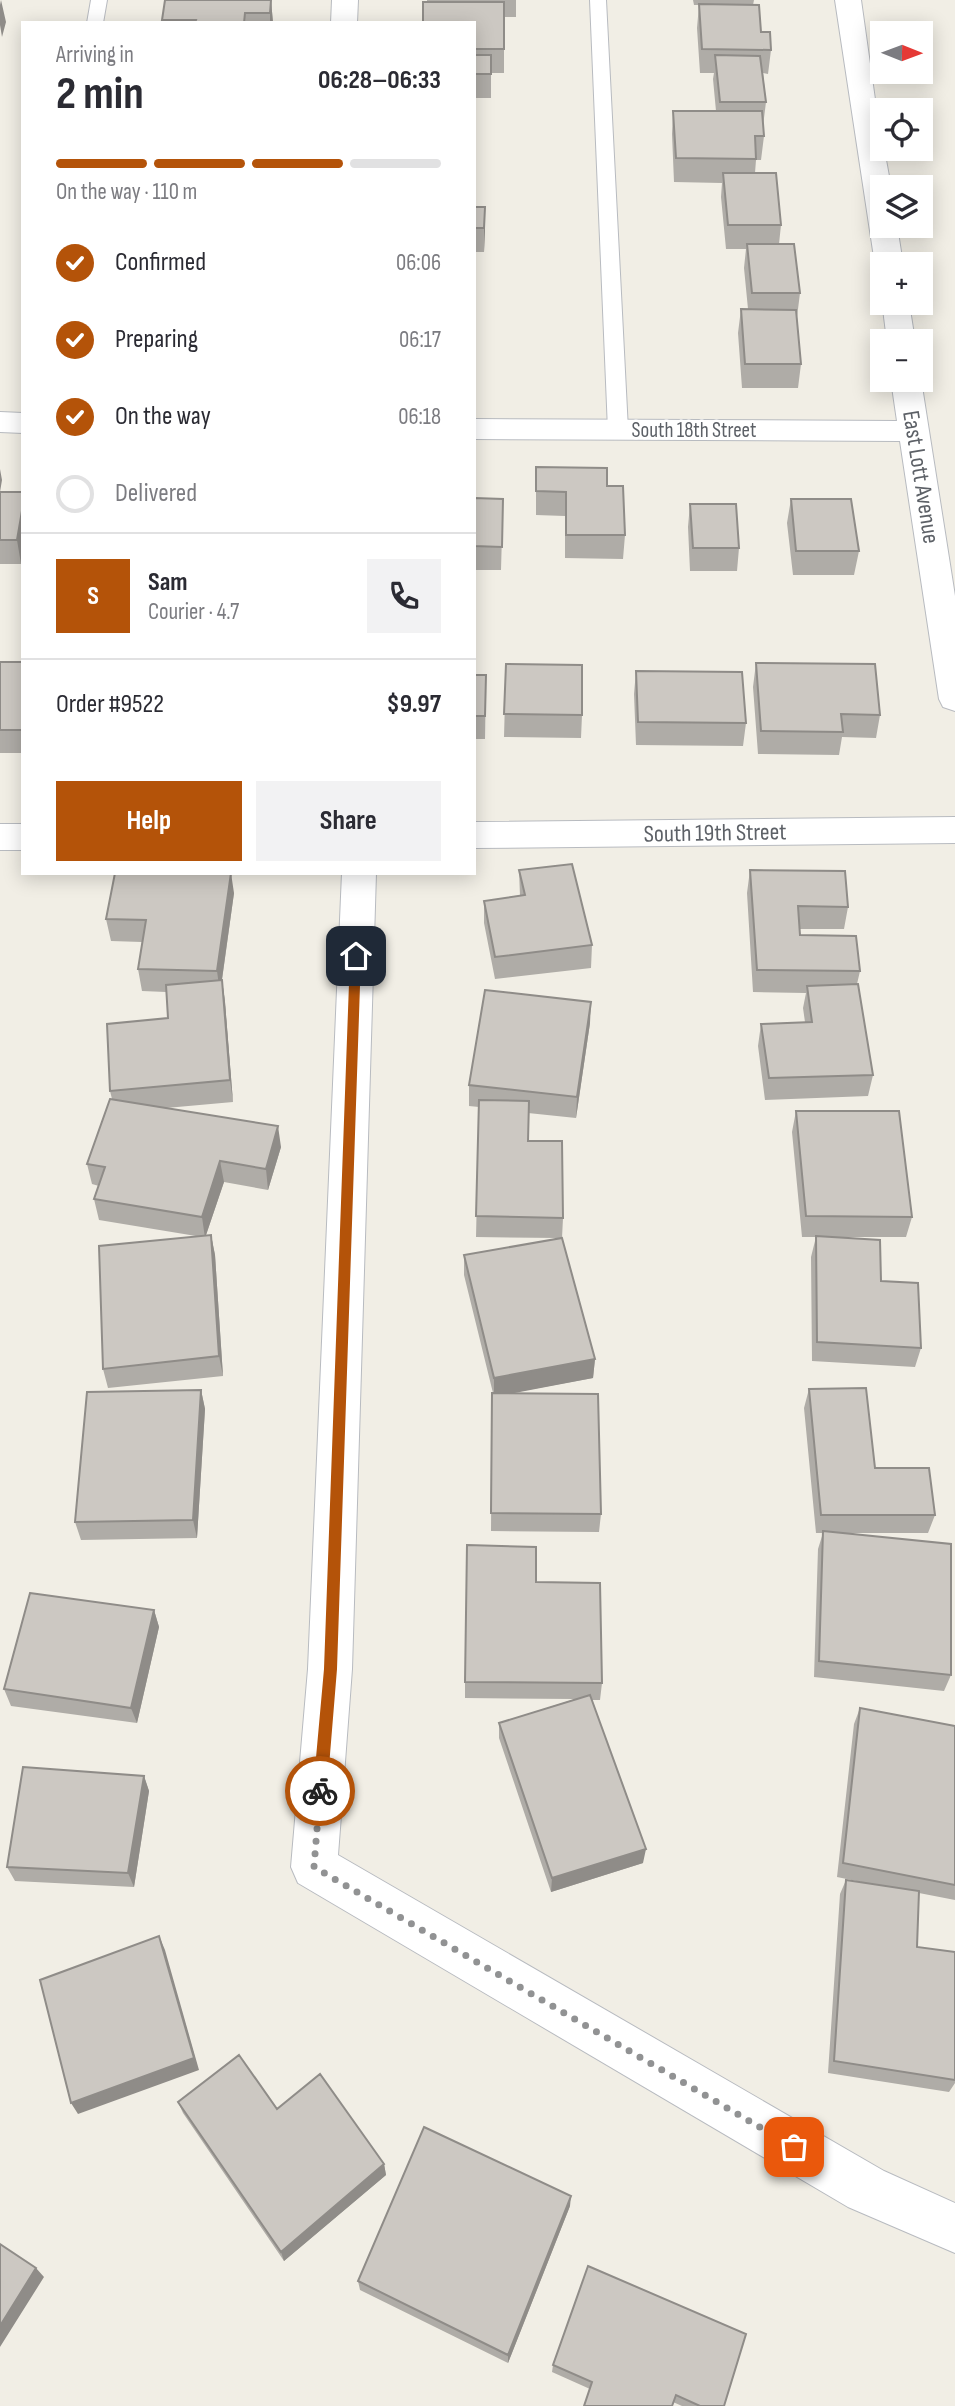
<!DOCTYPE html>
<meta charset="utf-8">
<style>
:root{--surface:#fff;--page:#f2f2f3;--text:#2b2b33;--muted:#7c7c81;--line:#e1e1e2;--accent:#b45309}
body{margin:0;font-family:"Sofia Sans Condensed",sans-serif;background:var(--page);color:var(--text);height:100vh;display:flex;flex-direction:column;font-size:26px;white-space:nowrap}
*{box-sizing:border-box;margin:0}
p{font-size:23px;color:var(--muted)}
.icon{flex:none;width:38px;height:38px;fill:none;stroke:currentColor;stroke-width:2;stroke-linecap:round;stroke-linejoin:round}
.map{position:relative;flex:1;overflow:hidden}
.side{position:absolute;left:21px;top:21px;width:455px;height:854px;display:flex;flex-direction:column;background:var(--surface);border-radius:0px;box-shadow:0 4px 18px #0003}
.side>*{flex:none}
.needle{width:46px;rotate:91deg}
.controls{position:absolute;left:870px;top:21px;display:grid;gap:14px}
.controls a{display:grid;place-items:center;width:63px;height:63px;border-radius:0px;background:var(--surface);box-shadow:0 4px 18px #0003;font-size:35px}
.pin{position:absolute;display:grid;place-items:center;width:60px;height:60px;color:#fff;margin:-30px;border-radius:14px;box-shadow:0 4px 10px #0006}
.courier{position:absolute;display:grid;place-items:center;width:70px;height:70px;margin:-35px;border:5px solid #b45309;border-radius:50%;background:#fff;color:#222;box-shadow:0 2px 9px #0007}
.head em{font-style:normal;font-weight:700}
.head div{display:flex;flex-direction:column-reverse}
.head{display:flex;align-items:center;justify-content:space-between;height:119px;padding:0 35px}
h1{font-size:46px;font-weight:700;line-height:52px}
.bar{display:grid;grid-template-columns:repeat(4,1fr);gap:10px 7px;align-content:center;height:84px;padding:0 35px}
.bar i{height:9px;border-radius:5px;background:var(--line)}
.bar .active{background:var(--accent)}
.bar p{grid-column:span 4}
.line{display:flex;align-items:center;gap:18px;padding:0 35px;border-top:2px solid var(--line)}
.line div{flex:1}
.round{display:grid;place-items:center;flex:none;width:74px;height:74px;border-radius:0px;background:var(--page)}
ol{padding:0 35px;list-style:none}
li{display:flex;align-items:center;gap:21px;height:77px}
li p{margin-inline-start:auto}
li .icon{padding:7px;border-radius:50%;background:var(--accent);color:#fff;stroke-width:4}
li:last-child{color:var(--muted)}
li i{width:38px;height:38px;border:4px solid var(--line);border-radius:50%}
.cta{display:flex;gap:14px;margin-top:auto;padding:14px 35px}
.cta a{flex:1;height:80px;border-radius:0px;background:var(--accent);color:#fff;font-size:28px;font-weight:700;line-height:80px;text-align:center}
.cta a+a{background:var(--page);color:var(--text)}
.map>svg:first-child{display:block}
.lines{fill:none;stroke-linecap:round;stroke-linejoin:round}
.lane-casing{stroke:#b8bbc0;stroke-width:2}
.street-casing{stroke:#b8bbc0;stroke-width:2}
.lane{fill:#fff;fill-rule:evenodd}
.street{fill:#fff;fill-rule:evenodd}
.wall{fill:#afaca7}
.shaded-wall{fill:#8f8c88}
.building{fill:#ccc8c2;stroke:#8f8c88;stroke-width:2}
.route{fill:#b45309}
.done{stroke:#919293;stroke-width:7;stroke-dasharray:0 12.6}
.labels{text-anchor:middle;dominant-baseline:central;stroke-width:5;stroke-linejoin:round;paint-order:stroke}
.far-street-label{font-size:21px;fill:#5d6167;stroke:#fff}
.street-label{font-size:24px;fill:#5d6167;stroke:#fff}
</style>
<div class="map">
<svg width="955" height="2406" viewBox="0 0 955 2406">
<rect width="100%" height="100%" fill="#f1eee5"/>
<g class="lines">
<defs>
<path id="lane" d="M 91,0 L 107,0 L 103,23 L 87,23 Z
M 590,0 L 606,0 L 628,430 L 625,434 L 611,434 L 608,430 Z"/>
<path id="street" d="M 332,0 L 358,0 L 357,23 L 331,23 Z
M 835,0 L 861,0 L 882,149 L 884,149 L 891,187 L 882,187 L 882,226 L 897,226 L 903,264 L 882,264 L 882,271 L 875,264 Z
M 882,301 L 909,303 L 915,341 L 887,341 Z
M 891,380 L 921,380 L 955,596 L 955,711 L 943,707 L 939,699 L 900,441 L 474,439 L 474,419 L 897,421 Z
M 0,412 L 23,413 L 23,433 L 0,432 Z
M 955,817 L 955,843 L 474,848 L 474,822 Z
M 0,824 L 23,824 L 23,850 L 0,850 Z
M 342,873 L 376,873 L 352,1669 L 338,1855 L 884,2171 L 955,2203 L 955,2253 L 848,2207 L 298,1883 L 291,1867 L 308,1669 Z"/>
</defs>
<use href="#lane" class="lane-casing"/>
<use href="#street" class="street-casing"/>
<use href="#lane" class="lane"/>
<use href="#street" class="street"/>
</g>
<path class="wall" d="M 271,0 L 273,23 L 162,23 L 162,20 Z
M 427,0 L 516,0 L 516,17 L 504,17 L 504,73 L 491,73 L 491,98 L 475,98 L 475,129 L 474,23 L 427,2 Z
M 693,0 L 754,0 L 753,5 L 761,32 L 771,50 L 768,74 L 763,73 L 766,102 L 763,126 L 764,136 L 761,160 L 756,160 L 755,173 L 781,225 L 779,244 L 800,293 L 797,317 L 801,364 L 798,388 L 742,388 L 738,333 L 741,309 L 748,309 L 744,268 L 746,249 L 726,249 L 721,197 L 722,183 L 674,182 L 672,134 L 673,111 L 716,111 L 713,79 L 714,73 L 700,73 L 697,28 L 699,5 L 694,5 Z
M 474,207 L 485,207 L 484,252 L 474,252 Z
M 536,467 L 607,486 L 625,535 L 623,559 L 565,558 L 565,516 L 536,515 Z
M 0,492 L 23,492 L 21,564 L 0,564 Z
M 474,498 L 503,499 L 501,570 L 474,570 Z
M 791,499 L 859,551 L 854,575 L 793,575 L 787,523 Z
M 690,504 L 739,548 L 737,571 L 690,571 L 688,527 Z
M 0,662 L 23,662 L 23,753 L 0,753 Z
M 756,663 L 880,715 L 876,738 L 842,737 L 839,755 L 758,754 L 753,687 Z
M 506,664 L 582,715 L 581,738 L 504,737 Z
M 636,671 L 746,723 L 743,746 L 636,745 L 634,694 Z
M 474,675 L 486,675 L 485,739 L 474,739 Z
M 519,870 L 592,945 L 591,968 L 495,979 L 484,923 L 484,901 L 520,896 Z
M 750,870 L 848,907 L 844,929 L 800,929 L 800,935 L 860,971 L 857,984 L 873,1075 L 868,1096 L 765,1100 L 758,1046 L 761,1024 L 805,1022 L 803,1008 L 806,993 L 753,992 L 747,893 Z
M 234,893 L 222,980 L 225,1002 L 233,1102 L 166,1108 L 281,1147 L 268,1190 L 224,1182 L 206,1235 L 211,1235 L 215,1255 L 223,1376 L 108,1388 L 103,1369 L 196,1236 L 99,1220 L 94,1199 L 99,1186 L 92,1184 L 87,1164 L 112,1099 L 110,1091 L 168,1018 L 166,992 L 142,991 L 138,969 L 142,942 L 111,941 L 106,919 Z
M 590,1023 L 576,1118 L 528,1113 L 528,1141 L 563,1218 L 562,1238 L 595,1359 L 593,1378 L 511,1393 L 601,1514 L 599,1532 L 491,1531 L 492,1393 L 493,1393 L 464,1275 L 464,1255 L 559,1238 L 476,1237 L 479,1107 L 469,1106 L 469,1085 Z
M 796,1111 L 912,1217 L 906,1237 L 823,1237 L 881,1281 L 921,1348 L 915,1367 L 812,1361 L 811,1257 L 816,1237 L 802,1237 L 792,1132 Z
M 809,1389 L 875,1468 L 935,1515 L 928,1533 L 841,1533 L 951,1675 L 944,1691 L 814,1677 L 818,1549 L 823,1533 L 816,1533 L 804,1408 Z
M 201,1390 L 205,1409 L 197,1538 L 81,1540 L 75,1522 Z
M 536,1582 L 602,1683 L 600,1700 L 591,1700 L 643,1863 L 551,1892 L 499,1738 L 499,1723 L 575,1699 L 465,1698 L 465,1682 Z
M 154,1610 L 159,1627 L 137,1723 L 11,1706 L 4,1689 Z
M 860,1708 L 955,1726 L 955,1900 L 919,1893 L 917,1947 L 955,1952 L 955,2083 L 949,2092 L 828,2073 L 840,1894 L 846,1880 L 881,1886 L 837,1877 L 854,1724 Z
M 144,1776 L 149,1791 L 134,1887 L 15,1881 L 7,1867 Z
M 178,2102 L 277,2109 L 384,2164 L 386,2175 L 284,2261 L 183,2113 Z
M 570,2206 L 508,2363 L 360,2290 L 358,2281 Z
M 553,2365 L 724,2406 L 682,2406 L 673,2402 L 590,2389 L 552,2372 Z"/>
<path class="shaded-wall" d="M 1,0 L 6,22 L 2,37 L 0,25 L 0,5 Z
M 271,0 L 273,23 L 270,23 L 270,13 Z
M 485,207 L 485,231 L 484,252 L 484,228 Z
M 0,469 L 2,480 L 0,492 Z
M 23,505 L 23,557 L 21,564 L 17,540 Z
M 231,873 L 234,893 L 220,993 L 217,971 Z
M 222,980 L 225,1002 L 233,1102 L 230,1080 Z
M 591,1002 L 590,1023 L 576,1118 L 577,1097 Z
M 278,1126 L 281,1147 L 268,1190 L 266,1169 Z
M 220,1161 L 224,1182 L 205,1238 L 202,1217 Z
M 211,1235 L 215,1255 L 223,1376 L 219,1356 Z
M 595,1359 L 593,1378 L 494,1397 L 494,1378 Z
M 201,1390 L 205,1409 L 197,1538 L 193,1520 Z
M 154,1610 L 159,1627 L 137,1723 L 131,1708 Z
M 144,1776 L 149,1791 L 134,1887 L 128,1873 Z
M 646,1849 L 643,1863 L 551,1892 L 552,1878 Z
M 159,1936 L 165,1950 L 199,2070 L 78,2114 L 71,2103 Z
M 384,2164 L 386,2175 L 284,2261 L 281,2252 Z
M 571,2196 L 570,2206 L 508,2363 L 508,2355 Z
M 36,2268 L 44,2277 L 0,2347 L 0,2326 Z"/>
<path class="building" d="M 165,0 L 271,0 L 270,13 L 245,13 L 244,23 L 195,23 L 196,20 L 162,20 Z
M 423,2 L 504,2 L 504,49 L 474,49 L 474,23 L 423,23 Z
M 699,4 L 759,5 L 761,32 L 770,32 L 771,50 L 702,49 Z
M 474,55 L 491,55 L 491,74 L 475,74 L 475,105 Z
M 715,55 L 760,56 L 766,102 L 720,102 Z
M 673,111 L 762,111 L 764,136 L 755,136 L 756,159 L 676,158 Z
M 723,173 L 776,173 L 781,225 L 728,225 Z
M 474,207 L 485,207 L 484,228 L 474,228 Z
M 747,244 L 794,244 L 800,293 L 752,293 Z
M 741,309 L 796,310 L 801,364 L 745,364 Z
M 536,467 L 607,468 L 607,486 L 623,486 L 625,535 L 566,535 L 566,492 L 536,491 Z
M 0,492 L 23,492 L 23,505 L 17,540 L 0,540 Z
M 474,498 L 503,499 L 502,547 L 474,546 Z
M 791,499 L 851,499 L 859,551 L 796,551 Z
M 690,504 L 736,504 L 739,548 L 693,548 Z
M 0,662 L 23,662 L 23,730 L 0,730 Z
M 756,663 L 875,664 L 880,715 L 841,714 L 843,732 L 761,731 Z
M 506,664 L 582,665 L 582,715 L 504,714 Z
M 636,671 L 742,672 L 746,723 L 638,722 Z
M 474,675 L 486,675 L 485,716 L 474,716 Z
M 572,864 L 592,945 L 495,957 L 484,901 L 525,895 L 519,870 Z
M 750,870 L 845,871 L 848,907 L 798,906 L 800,935 L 856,936 L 860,971 L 757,970 Z
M 115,873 L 231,873 L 217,971 L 138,969 L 146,920 L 106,919 Z
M 222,980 L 230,1080 L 110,1091 L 107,1024 L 168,1018 L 166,985 Z
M 858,984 L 873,1075 L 769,1078 L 761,1024 L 812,1022 L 807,986 Z
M 485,990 L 591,1002 L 577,1097 L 469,1085 Z
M 110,1099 L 278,1126 L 266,1169 L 220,1161 L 202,1217 L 94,1199 L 105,1167 L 87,1164 Z
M 479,1100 L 529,1101 L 528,1141 L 562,1141 L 563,1218 L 476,1216 Z
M 796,1111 L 899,1111 L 912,1217 L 806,1216 Z
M 211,1235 L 219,1356 L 103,1369 L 99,1246 Z
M 816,1236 L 880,1240 L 881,1281 L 918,1283 L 921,1348 L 817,1342 Z
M 562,1238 L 595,1359 L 494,1378 L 464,1255 Z
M 866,1388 L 875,1468 L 929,1468 L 935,1515 L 821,1515 L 809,1389 Z
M 201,1390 L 193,1520 L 75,1522 L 87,1392 Z
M 492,1393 L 598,1394 L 601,1514 L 491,1513 Z
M 823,1531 L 951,1544 L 951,1675 L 819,1661 Z
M 467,1545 L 536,1547 L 536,1582 L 600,1583 L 602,1683 L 465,1682 Z
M 30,1593 L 154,1610 L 131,1708 L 4,1689 Z
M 590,1695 L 646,1849 L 552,1878 L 499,1723 Z
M 860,1708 L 955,1726 L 955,1885 L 843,1863 Z
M 23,1767 L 144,1776 L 128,1873 L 7,1867 Z
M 846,1880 L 919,1891 L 917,1947 L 955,1952 L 955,2080 L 834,2061 Z
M 159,1936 L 194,2058 L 71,2103 L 40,1980 Z
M 239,2055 L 277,2109 L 320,2074 L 384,2164 L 281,2252 L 178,2102 Z
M 424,2127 L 571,2196 L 508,2355 L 358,2281 Z
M 0,2244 L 36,2268 L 0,2326 Z
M 588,2266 L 746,2334 L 724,2406 L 700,2406 L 676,2395 L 672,2406 L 584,2406 L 592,2382 L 553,2365 Z"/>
<path class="route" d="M 356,952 L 361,956 L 337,1669 L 327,1791 L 320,1797 L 313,1791 L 324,1669 L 350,956 Z"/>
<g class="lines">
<path class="done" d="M 320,1791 L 314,1867 L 794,2147"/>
</g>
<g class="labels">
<g class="far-street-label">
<text x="694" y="430">South 18th Street</text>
</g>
<g class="street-label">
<text transform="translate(921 477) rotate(81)">East Lott Avenue</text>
<text transform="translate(715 833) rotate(-1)">South 19th Street</text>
</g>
</g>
</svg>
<div class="controls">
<a><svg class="needle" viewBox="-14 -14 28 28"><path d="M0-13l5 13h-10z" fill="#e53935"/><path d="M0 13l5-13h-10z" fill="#7c7c81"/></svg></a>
<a><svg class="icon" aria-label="locate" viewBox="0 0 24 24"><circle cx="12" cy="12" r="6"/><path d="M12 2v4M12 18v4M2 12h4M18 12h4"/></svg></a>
<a><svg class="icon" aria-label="layers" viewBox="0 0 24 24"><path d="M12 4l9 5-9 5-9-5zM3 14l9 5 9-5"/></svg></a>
<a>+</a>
<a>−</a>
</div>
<div class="pin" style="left:794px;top:2147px;background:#ea580c"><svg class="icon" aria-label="bag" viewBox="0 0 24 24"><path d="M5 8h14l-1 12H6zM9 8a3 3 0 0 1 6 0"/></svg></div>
<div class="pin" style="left:356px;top:956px;background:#1f2937"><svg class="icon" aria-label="home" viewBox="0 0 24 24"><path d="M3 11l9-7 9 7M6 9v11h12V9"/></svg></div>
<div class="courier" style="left:320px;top:1791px"><svg class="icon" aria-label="bike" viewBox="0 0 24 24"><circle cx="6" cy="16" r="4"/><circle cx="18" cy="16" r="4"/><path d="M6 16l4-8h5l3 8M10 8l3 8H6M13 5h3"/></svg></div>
<section class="side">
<div class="head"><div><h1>2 min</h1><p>Arriving in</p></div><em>06:28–06:33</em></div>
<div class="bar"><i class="active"></i><i class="active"></i><i class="active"></i><i></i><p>On the way · 110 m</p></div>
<ol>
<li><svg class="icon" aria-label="check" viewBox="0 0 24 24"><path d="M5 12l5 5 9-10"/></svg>Confirmed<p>06:06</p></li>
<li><svg class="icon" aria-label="check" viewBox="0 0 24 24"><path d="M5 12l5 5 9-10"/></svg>Preparing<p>06:17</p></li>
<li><svg class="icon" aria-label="check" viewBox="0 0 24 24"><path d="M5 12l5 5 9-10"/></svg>On the way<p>06:18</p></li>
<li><i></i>Delivered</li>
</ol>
<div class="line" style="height:126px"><b class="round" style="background:var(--accent);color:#fff">S</b><div><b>Sam</b><p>Courier · 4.7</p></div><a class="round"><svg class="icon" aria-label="phone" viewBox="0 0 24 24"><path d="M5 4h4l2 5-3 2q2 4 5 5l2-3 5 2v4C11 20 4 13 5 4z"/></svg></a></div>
<div class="line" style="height:91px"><div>Order #9522</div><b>$9.97</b></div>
<div class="cta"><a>Help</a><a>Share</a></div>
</section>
</div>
